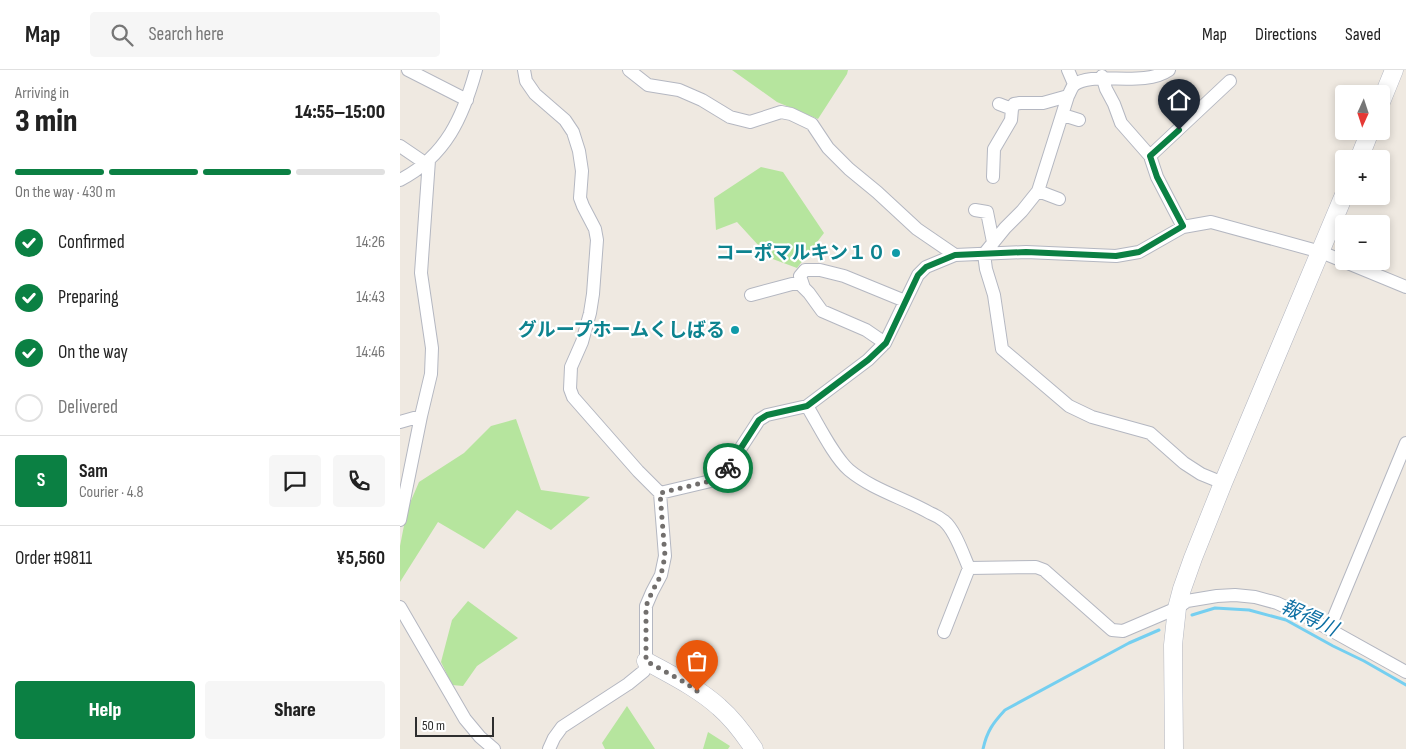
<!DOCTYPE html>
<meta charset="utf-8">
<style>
:root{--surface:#fff;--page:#f6f6f6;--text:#222;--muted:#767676;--line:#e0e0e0;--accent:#0b8043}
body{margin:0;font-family:"Sofia Sans Condensed","Noto Sans JP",sans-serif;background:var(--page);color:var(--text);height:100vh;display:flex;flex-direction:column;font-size:19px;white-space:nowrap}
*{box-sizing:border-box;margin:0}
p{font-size:16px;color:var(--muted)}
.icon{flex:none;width:28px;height:28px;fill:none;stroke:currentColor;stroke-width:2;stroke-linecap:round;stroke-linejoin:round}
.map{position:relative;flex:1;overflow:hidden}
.side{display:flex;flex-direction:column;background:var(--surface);width:400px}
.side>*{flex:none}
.needle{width:32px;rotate:183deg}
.tools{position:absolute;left:935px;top:15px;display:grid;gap:10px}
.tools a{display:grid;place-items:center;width:55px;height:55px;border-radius:5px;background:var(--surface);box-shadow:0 2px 8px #0003;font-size:25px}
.scale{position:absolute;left:15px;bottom:12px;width:79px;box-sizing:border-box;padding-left:5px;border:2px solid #2e2e2e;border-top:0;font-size:14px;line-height:18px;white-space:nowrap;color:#2e2e2e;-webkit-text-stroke:4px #fff;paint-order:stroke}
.pin{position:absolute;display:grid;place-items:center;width:42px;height:42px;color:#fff;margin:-51px -21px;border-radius:50% 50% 50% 0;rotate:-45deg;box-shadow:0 0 5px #0007}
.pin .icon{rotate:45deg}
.courier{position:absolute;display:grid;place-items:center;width:50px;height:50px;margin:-25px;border:4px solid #0b8043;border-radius:50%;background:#fff;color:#222;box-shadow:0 1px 6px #0007}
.summary em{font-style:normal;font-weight:800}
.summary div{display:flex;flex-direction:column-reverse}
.summary{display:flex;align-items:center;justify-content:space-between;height:85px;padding:0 15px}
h1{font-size:32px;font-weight:800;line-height:38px}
.bar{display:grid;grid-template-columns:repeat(4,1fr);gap:8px 5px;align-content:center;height:60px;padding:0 15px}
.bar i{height:6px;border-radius:4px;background:var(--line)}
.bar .on{background:var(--accent)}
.bar p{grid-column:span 4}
.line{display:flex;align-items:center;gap:12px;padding:0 15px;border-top:1px solid var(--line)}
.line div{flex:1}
.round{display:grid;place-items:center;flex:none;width:52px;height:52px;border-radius:5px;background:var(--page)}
ol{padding:0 15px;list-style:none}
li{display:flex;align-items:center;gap:15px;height:55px}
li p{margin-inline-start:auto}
li .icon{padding:5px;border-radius:50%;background:var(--accent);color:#fff;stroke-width:4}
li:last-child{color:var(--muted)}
li i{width:28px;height:28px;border:2px solid var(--line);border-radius:50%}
.cta{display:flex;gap:10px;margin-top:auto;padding:10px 15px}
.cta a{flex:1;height:58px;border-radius:5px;background:var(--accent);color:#fff;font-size:20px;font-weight:800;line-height:58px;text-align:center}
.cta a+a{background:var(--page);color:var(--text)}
header{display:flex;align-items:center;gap:30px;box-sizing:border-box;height:70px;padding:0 25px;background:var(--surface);border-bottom:1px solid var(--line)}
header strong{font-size:24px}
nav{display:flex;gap:28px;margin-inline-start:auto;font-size:18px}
.search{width:350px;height:45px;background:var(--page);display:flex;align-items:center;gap:12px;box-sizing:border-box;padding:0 18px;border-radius:5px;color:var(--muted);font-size:19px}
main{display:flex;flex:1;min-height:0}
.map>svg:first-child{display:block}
.green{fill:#b6e59e}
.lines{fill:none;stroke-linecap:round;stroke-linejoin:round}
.stream{stroke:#75cff0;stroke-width:3}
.street-casing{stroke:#b4b7c1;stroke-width:14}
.secondary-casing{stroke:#b4b7c1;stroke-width:19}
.street{stroke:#fff;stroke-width:12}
.secondary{stroke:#fff;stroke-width:18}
.done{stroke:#726f6d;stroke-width:5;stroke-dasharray:0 9}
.route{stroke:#0b8043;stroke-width:6}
.culture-dot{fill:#0f9aa8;stroke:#fff;stroke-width:2}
.labels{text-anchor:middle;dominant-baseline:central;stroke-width:4.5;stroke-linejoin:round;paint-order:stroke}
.culture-label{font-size:19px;font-weight:bold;fill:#0d838f;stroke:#fff;text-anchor:end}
.water-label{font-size:20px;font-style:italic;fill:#0d6fa3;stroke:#fff}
</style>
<header>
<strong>Map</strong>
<div class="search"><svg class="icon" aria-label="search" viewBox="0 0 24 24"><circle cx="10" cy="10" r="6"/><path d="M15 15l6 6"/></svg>Search here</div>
<nav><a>Map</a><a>Directions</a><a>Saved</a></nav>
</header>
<main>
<section class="side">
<div class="summary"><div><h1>3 min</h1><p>Arriving in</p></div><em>14:55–15:00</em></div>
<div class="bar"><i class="on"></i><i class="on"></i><i class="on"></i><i></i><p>On the way · 430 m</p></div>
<ol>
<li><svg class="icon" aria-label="check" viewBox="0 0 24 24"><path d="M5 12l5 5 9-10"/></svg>Confirmed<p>14:26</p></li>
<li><svg class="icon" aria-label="check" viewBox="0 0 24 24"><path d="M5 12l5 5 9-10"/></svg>Preparing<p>14:43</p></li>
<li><svg class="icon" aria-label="check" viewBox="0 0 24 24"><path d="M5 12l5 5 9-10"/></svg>On the way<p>14:46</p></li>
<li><i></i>Delivered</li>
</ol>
<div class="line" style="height:90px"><b class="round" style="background:var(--accent);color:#fff">S</b><div><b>Sam</b><p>Courier · 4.8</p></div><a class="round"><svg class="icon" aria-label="chat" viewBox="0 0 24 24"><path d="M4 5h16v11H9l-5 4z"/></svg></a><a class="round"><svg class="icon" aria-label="phone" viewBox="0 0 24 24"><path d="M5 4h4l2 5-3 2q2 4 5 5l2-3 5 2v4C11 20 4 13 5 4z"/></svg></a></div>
<div class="line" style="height:65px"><div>Order #9811</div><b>¥5,560</b></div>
<div class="cta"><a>Help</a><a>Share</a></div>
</section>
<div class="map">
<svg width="1006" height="679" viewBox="0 0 1006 679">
<rect width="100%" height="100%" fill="#efe9e1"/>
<path class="green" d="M 332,0 L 448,0 L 447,4 L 418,49 L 377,32 Z
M 361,97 L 383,102 L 424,163 L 397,198 L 370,188 L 337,152 L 316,160 L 314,128 Z
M 116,349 L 141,420 L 190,427 L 151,460 L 117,440 L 84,479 L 38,452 L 0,512 L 0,476 L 7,440 L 19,412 L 64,383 L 91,356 Z
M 68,531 L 118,568 L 77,596 L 63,616 L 52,615 L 41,592 L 52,550 Z
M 227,636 L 255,679 L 205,679 L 202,673 Z
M 308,662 L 330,676 L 328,679 L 303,679 Z"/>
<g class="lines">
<path class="stream" d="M 792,545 L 815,538 L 849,540 L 886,550 L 933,576 L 964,591 L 1006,615
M 583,679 C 587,661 593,653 605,640 L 729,573 L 759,560"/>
<defs>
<path id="street" d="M 8,0 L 67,30
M 124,0 L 126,11 L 135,24 L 165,50 L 173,62 L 179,81 L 182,101 L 180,128 L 183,136 L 195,159 L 197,170 L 193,224 L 190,243 L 182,272 L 171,297 L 170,319 L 173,327 L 238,401 L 260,423 L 265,486 L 261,505 L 252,522 L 246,536 L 246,591 L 244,601 L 228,614 L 162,657 L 154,668 L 149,679
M 229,0 L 248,15 L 279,20 L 302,30 L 330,47 L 350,52 L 381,42 L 391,44 L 412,54 L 428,78 L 449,99 L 477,122 L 517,159 L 555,185
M 668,0 L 674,14
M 769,0 C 743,18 692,0 674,15 C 671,18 670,23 668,26 L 638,121 L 622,141 L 605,158 L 584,184 L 586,199 L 594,225 L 602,279 L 669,336 L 692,347 L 750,363 L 784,393 L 801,404 L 823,413
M 702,6 L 706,19 L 714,34 L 721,53 L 750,86 L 757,107 L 783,157
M 599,34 L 612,39
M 663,45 L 679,50
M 0,76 L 25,93
M 750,86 L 830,11
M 593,107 L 594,79 L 611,50 L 612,39 L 614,34 L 620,33 L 643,33 L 668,26
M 0,110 C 46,86 63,47 76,0
M 638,121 L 659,129
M 575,140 L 587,142 L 593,172
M 404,218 L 400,206 L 405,200 L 420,200 L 444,206 L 505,231
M 351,225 L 392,214 L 400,214 L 409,223 L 422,241 L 466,260 L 485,273
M 407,336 C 418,354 434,387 449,400 C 473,420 504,428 530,443 C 535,445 540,448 544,451 C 555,460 563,484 569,498 L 636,497 L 644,500 L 712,560 L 723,561 L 777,538 L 787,531 L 817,526 L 835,525 L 855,527 L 877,533 L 909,548 L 1006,602
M 0,352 L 21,346
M 260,423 L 315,410 L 329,396 L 359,350 L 367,345 L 407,336 L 468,290 L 485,273 L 518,205 L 526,197 L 555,185 L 626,182 L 716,186 L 739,182 L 783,157 L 811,152 L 921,182 L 1006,217
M 0,450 L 21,346 L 31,304 L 32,278 L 21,203 L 29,90
M 0,537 L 65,649 L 80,667 L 94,679
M 929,559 L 1006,373
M 544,562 L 569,498"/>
<path id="secondary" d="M 981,32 L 994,0
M 959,89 L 970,61
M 246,591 C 271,605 298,618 319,637 C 333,649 344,664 354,679
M 774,679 L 773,575 L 777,538 L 782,519 L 793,488 L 823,413 L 944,125"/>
</defs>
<use href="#street" class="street-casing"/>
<use href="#secondary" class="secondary-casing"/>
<use href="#street" class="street"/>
<use href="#secondary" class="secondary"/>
</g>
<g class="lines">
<path class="done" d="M 297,621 L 286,613 L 246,591 L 246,536 L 252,522 L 261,505 L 265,486 L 260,423 L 315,410 L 328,398"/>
<path class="route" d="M 328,398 L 359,350 L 367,345 L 407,336 L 468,290 L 486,273 L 518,205 L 526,197 L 555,185 L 626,182 L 716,186 L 739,182 L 783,156 L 757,107 L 750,86 L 779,60"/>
</g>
<g class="culture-dot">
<circle cx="496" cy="183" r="5"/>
<circle cx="335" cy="260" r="5"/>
</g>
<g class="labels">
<g class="culture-label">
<text x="486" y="183">コーポマルキン１０</text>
<text x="325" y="260">グループホームくしばる</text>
</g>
<g class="water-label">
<text transform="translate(909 548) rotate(25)">報得川</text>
</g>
</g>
</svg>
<div class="tools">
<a><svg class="needle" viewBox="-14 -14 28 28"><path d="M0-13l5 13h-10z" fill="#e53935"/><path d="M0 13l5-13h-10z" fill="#767676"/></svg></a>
<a>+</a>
<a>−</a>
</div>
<div class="scale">50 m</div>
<div class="pin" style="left:297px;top:621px;background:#ea580c"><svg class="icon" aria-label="bag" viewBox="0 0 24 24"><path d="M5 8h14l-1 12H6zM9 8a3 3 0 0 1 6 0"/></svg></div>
<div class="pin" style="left:779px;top:60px;background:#1f2937"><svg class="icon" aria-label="home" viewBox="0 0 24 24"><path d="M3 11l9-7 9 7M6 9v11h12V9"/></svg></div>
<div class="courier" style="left:328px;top:398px"><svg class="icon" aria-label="bike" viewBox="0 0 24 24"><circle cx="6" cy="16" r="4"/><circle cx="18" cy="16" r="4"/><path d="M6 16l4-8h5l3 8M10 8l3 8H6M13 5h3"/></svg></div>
</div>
</main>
